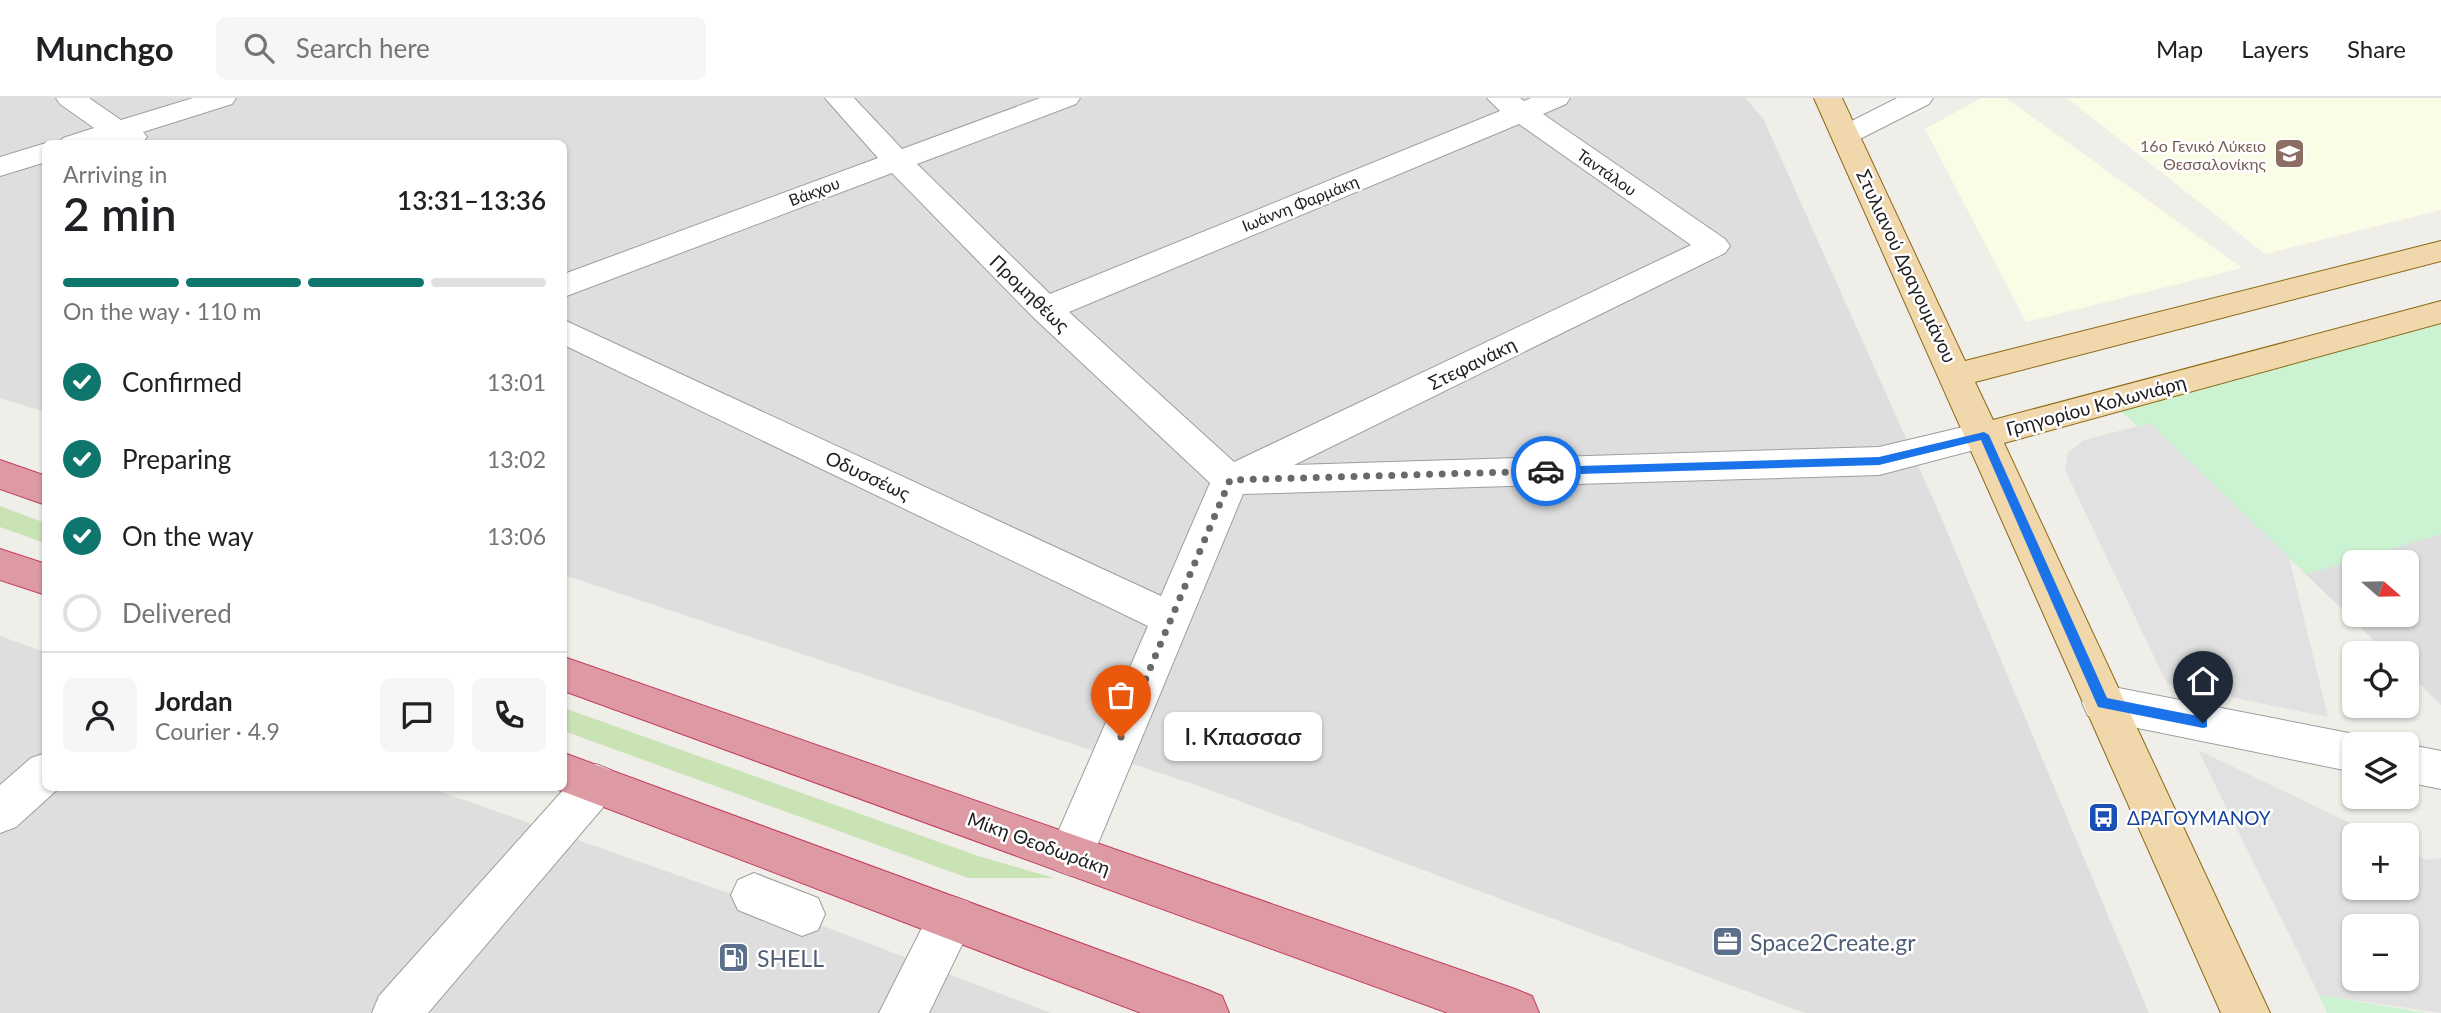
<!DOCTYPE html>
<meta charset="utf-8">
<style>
:root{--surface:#fff;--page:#f6f6f6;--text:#202124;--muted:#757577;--line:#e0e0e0;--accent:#0f766e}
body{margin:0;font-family:Lato,sans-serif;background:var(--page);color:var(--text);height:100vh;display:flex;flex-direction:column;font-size:26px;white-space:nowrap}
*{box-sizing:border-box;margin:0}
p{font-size:23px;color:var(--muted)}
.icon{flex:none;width:38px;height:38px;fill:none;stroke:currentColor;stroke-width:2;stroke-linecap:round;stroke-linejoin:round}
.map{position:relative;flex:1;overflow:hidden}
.sheet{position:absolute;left:42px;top:42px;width:525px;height:651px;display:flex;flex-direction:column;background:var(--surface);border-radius:10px;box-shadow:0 2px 5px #0004}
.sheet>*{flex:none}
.needle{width:46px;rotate:110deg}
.fabs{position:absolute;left:2342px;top:452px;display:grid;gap:14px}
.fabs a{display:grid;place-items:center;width:77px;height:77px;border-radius:10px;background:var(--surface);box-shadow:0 2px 5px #0004;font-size:35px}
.pin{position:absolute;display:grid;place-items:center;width:60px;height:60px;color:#fff;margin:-72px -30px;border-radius:50% 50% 50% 0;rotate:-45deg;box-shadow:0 0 7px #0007}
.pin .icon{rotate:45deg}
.courier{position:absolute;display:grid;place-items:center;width:70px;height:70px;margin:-35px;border:5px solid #1a73e8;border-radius:50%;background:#fff;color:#222;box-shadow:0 2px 9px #0007}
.bubble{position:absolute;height:49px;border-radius:10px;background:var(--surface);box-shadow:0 2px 5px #0004;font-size:23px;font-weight:600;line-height:49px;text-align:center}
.summary em{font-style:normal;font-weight:600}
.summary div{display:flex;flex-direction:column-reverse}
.summary{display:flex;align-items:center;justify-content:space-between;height:119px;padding:0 21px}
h1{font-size:46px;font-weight:600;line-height:52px}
.bar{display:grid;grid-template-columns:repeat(4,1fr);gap:10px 7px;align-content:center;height:84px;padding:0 21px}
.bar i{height:9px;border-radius:5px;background:var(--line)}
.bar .active{background:var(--accent)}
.bar p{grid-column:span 4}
.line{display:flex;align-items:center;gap:18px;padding:0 21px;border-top:2px solid var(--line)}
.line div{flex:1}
.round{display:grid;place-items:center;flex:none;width:74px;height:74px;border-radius:10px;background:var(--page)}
ol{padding:0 21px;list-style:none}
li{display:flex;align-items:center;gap:21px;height:77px}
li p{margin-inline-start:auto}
li .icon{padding:7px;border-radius:50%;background:var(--accent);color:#fff;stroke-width:4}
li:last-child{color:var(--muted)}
li i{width:38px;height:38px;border:4px solid var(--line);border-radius:50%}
header{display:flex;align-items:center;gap:42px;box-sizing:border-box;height:98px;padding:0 35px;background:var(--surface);border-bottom:2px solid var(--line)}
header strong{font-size:33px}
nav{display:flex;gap:38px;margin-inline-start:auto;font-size:24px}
.search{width:490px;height:63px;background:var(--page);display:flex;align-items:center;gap:18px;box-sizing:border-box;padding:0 24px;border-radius:10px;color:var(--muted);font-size:26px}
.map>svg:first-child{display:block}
.residential{fill:#dfdede;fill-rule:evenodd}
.education{fill:#fafce6}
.grass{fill:#c9e3b5}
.park{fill:#ccf3d1}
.parking{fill:#e1e1e1;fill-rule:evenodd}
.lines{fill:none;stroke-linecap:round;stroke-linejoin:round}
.minor-casing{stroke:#9e9e9e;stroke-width:2}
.major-casing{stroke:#8a6913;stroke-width:2}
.highway-casing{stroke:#c63d65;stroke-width:2}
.minor{fill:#fff;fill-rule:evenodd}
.major{fill:#f1d7ac;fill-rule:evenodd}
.highway{fill:#dd9aa3;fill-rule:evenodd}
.route{fill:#1a73e8}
.done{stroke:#696967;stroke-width:7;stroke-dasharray:0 12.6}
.labels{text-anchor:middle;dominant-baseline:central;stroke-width:5;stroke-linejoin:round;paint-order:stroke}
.far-education-label{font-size:16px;fill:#785e54;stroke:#fff;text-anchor:end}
.far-street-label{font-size:16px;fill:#212121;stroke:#fff}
.street-label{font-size:19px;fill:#212121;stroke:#fff}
.transit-label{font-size:19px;fill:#164399;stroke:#fff;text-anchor:start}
.near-service-label{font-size:23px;fill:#4e5e75;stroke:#fff;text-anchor:start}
</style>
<header>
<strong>Munchgo</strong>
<div class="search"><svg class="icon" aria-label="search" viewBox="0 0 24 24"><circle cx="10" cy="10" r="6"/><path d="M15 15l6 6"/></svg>Search here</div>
<nav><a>Map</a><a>Layers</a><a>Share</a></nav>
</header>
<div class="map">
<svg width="2441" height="915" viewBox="0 0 2441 915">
<rect width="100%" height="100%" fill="#f0eee8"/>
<path class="residential" d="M 0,0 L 1745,0 L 1763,20 L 1938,412 L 2149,915 L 1805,915 L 1202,689 L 564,477 L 564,46 L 46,46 L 45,314 L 0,300 Z
M 2441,253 L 2441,607 L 2406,573 L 2406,555 L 2387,555 L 2150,325 ZM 2354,464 L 2406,464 L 2406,516 L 2354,516 Z
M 0,538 L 45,554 L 46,690 L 430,690 L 831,831 L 1051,915 L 0,915 Z"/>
<path class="education" d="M 1981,0 L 2006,0 L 2242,170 L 2026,224 L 1925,31 Z
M 2067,0 L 2441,0 L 2441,112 L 2265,156 Z"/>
<path class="grass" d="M 0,408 L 45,425 L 45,445 L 0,429 Z
M 564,610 L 978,758 L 1054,780 L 968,780 L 564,633 Z"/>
<path class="park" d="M 2441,214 L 2441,436 L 2307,476 L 2110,304 Z
M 2319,897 L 2427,915 L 2327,915 Z"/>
<path class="parking" d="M 2150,325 L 2289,459 L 2328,619 L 2167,586 L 2065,372 L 2068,355 L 2084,342 Z
M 2198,652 L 2375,737 L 2354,737 L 2354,789 L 2406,789 L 2406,752 L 2427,762 L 2441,760 L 2441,915 L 2319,897 ZM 2354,828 L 2406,828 L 2406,880 L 2354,880 Z"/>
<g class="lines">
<defs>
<path id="minor" d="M 56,0 L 89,0 L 121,22 L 193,0 L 236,0 L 232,6 L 143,34 L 147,39 L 141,46 C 132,46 120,42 112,43 C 94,46 77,46 59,46 L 63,40 L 94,30 L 60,6 Z
M 825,0 L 854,0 L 902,51 L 1040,0 L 1080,0 L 1076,6 L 917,66 L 1050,196 L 1500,13 L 1487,0 L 1520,0 L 1524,3 L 1531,0 L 1570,0 L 1566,6 L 1543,16 L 1725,141 L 1730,148 L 1725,155 L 1294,367 L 1879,349 L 1984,324 L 1997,328 L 2002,337 L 1997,346 L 1879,377 L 1243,396 L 1087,772 L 1071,778 L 1055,772 L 1048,757 L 1148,528 L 564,247 L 564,222 L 1161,498 L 1210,385 L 1033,219 L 892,75 L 564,199 L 564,176 L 878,60 ZM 1519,26 L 1691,147 L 1234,364 L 1069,214 Z
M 1897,0 L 1933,0 L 1929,6 L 1856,43 L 1846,46 L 1836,43 L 1832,37 L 1836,31 Z
M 46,45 L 46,64 L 0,78 L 0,59 Z
M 2103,587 L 2354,636 L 2369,642 L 2371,646 L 2354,646 L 2354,674 L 2103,623 L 2088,618 L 2082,605 L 2088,592 Z
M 2406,646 L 2441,653 L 2441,691 L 2406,684 Z
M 46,655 L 46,690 L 59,690 L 16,729 L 0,735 L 0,687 L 31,660 Z
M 596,666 L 611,672 L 618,686 L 611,700 L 428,915 L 372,915 L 379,898 L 581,672 Z
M 754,775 L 818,800 L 825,816 L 818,832 L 802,838 L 738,812 L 731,797 L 738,782 Z
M 952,798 L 969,804 L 975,820 L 929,915 L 879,915 L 935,804 Z"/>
<path id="major" d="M 1814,0 L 1842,0 L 1965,263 L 2441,143 L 2441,163 L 1975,284 L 1993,322 L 2441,203 L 2441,225 L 2004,345 L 2270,915 L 2221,915 Z"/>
<path id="highway" d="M 0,362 L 46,378 L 46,407 L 0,391 Z
M 0,451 L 46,466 L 46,497 L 0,482 Z
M 564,559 L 1515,891 L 1532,898 L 1539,915 L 1448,915 L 564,593 Z
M 564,655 L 1205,891 L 1222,898 L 1229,915 L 1141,915 L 554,690 L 564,690 Z"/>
</defs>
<use href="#minor" class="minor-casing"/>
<use href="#major" class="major-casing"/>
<use href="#highway" class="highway-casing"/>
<use href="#minor" class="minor"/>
<use href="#major" class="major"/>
<use href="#highway" class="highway"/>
</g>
<path class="route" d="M 1984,334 L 1989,337 L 2107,600 L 2203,619 L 2207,621 L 2207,629 L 2203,630 L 2098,609 L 1981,342 L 1879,367 L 1546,377 L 1540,373 L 1546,369 L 1879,359 Z"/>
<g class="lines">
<path class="done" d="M 1121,639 L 1230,382 L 1546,373"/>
</g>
<defs>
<symbol id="school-square" viewBox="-11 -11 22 22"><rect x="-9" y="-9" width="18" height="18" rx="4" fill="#8d6e63" stroke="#fff"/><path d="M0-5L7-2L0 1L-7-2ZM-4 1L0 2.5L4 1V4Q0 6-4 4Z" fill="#fff"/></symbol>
<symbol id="bus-square" viewBox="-11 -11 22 22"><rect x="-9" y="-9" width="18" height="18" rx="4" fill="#1a4fb4" stroke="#fff"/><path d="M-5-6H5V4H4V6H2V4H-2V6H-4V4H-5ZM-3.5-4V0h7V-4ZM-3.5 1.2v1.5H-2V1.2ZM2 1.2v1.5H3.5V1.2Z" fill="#fff"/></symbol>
<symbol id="office-square" viewBox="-11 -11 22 22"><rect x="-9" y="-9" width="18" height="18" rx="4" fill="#5c6f8a" stroke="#fff"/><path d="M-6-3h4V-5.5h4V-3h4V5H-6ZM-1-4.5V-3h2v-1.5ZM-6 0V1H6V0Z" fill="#fff"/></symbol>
<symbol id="fuel-square" viewBox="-11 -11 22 22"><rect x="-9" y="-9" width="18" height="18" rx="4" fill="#5c6f8a" stroke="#fff"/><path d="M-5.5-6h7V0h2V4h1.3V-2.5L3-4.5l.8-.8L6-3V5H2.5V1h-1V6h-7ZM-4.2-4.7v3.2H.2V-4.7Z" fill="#fff"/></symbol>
</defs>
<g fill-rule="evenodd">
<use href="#school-square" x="2272" y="38" width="35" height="35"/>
<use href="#bus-square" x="2086" y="702" width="35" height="35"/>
<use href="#office-square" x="1710" y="826" width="35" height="35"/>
<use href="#fuel-square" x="716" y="842" width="35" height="35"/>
</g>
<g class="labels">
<g class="far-education-label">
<text x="2266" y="47">16ο Γενικό Λύκειο<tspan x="2266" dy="18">Θεσσαλονίκης</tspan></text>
</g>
<g class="far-street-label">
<text transform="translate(1607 74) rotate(35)">Ταντάλου</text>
<text transform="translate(814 93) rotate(-21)">Βάκχου</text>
<text transform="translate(1300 105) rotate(-22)">Ιωάννη Φαρμάκη</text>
</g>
<g class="street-label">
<text transform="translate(1907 168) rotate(65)">Στυλιανού Δραγουμάνου</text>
<text transform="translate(1030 195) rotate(44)">Προμηθέως</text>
<text transform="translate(1472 265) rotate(-26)">Στεφανάκη</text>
<text transform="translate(2096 307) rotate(-15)">Γρηγορίου Κολωνιάρη</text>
<text transform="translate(868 377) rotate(25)">Οδυσσέως</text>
<text transform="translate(1039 745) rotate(20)">Μίκη Θεοδωράκη</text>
</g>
<g class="transit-label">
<text x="2127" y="719">ΔΡΑΓΟΥΜΑΝΟΥ</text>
</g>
<g class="near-service-label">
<text x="1750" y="844">Space2Create.gr</text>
<text x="757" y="860">SHELL</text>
</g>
</g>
</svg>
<div class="fabs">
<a><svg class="needle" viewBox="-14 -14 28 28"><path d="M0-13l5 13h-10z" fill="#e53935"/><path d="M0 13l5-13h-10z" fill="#757577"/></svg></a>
<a><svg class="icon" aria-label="locate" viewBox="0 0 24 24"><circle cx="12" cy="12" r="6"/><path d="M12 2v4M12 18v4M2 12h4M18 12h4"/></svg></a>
<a><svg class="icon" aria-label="layers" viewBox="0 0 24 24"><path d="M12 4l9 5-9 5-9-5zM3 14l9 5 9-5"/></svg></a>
<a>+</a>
<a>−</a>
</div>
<div class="pin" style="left:1121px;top:639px;background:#ea580c"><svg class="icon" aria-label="bag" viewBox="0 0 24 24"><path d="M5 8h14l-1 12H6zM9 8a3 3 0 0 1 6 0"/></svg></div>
<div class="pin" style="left:2203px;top:625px;background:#1f2937"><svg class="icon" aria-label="home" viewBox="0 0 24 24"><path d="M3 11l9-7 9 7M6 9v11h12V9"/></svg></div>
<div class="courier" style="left:1546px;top:373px"><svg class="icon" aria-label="car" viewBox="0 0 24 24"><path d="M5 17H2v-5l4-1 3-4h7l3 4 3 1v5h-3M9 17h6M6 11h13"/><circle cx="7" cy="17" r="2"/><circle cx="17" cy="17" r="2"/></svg></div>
<div class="bubble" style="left:1164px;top:614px;width:158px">Ι. Κπασσασ</div>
<section class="sheet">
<div class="summary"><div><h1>2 min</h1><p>Arriving in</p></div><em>13:31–13:36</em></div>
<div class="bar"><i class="active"></i><i class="active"></i><i class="active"></i><i></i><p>On the way · 110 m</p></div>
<ol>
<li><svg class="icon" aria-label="check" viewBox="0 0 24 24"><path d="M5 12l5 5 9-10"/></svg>Confirmed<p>13:01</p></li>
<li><svg class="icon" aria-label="check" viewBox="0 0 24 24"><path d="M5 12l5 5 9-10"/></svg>Preparing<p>13:02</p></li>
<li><svg class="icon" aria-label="check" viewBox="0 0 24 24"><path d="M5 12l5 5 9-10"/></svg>On the way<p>13:06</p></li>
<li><i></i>Delivered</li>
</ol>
<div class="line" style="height:126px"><a class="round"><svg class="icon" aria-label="person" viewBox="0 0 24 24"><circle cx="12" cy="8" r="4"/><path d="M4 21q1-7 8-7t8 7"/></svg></a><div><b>Jordan</b><p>Courier · 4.9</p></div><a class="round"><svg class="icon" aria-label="chat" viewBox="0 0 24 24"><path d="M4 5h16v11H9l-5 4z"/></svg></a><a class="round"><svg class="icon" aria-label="phone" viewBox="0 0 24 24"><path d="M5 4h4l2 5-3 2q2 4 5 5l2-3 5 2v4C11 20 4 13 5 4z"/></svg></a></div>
</section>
</div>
